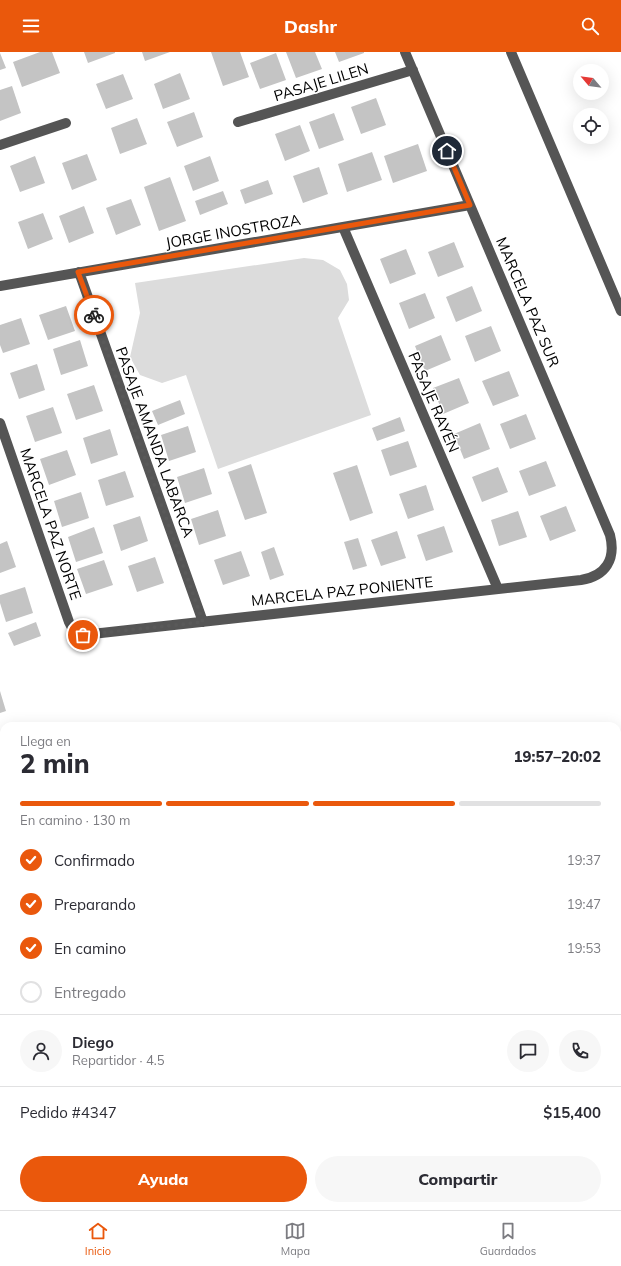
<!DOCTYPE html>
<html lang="es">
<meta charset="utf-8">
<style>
:root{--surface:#fff;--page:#f7f7f7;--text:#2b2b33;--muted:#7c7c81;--line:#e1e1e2;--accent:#ea580c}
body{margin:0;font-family:Mulish,sans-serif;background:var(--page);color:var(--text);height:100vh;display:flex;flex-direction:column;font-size:15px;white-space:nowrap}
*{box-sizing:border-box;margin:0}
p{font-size:13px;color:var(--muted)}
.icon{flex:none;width:22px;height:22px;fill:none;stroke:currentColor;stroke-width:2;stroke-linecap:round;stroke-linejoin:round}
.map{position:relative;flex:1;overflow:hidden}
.details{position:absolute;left:0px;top:670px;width:621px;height:488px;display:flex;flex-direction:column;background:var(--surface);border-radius:12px 12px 0 0;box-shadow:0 4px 16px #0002}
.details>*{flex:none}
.needle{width:26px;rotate:299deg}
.controls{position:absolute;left:573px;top:12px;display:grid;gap:8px}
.controls a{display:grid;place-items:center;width:36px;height:36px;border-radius:50%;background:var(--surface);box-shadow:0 4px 16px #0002;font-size:20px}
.pin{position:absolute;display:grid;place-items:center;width:34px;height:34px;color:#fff;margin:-17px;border:2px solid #fff;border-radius:50%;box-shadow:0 1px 4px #0007}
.courier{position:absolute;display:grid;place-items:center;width:40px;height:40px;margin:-20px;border:3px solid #ea580c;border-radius:50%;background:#fff;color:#222;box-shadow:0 1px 5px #0007}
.summary em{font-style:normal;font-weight:800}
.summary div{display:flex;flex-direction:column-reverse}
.summary{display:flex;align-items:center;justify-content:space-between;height:68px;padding:0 20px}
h1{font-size:26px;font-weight:800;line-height:30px}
.bar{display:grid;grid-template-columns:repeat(4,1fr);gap:6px 4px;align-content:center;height:48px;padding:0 20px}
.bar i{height:5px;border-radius:3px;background:var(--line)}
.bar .current{background:var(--accent)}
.bar p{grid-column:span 4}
.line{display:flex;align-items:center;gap:10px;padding:0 20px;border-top:1px solid var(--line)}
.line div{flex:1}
.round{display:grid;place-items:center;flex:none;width:42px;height:42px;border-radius:21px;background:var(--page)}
ol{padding:0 20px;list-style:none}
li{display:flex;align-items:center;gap:12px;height:44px}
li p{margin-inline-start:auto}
li .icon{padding:4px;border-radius:50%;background:var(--accent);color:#fff;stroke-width:4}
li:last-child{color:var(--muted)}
li i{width:22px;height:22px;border:2px solid var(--line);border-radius:50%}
.cta{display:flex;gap:8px;margin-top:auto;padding:8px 20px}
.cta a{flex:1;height:46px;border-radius:24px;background:var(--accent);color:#fff;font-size:16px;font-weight:800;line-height:46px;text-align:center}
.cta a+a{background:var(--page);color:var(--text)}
header{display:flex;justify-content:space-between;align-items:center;height:52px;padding:0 20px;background:var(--accent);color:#fff;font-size:18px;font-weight:800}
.tab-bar{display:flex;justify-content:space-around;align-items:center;height:56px;border-top:1px solid var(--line);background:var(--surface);font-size:11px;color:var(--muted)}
.tab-bar a{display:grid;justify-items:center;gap:2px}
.tab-bar .current{color:var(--accent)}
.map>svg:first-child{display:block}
.green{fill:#dcdcdc}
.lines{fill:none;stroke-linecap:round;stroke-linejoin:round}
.stream{stroke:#a3a3a3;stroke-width:8}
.building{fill:#c4c4c4}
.major-casing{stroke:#dbdbdb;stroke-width:12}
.minor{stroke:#555;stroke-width:10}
.major{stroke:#000;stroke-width:10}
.done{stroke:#595959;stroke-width:4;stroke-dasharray:0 7.2}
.route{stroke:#ea580c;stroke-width:5}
.labels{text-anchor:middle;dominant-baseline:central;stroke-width:3;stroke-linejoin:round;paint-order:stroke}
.street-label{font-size:15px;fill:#000;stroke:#fff}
</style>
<header><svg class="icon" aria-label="menu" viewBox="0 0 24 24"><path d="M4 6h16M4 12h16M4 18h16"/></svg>Dashr<svg class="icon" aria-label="search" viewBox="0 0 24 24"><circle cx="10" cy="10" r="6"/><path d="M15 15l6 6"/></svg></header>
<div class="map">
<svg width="621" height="1158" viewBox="0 0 621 1158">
<rect width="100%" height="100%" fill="#fff"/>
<path class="green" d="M 304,206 L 323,208 L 340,218 L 347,232 L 349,248 L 338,266 L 371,363 L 218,417 L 186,323 L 162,331 L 140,323 L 130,305 L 140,261 L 135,231 Z"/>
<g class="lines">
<path class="stream" d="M 0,786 L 4,787
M 617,886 L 621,886"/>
</g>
<path class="building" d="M 40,0 L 52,0 L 60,21 L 22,35 L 13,10 Z
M 84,0 L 115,0 L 115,1 L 88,11 Z
M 142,0 L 170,0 L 145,9 Z
M 211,0 L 240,0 L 249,25 L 223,34 Z
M 286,0 L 315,0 L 322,17 L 296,26 Z
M 335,0 L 364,0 L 364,1 L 339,10 Z
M 0,1 L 6,16 L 0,18 Z
M 276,1 L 286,28 L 260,37 L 250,11 Z
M 180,21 L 190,47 L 163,57 L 154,32 Z
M 123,22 L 133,47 L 106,57 L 96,32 Z
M 12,34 L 21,61 L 0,69 L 0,38 Z
M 376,46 L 386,73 L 361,82 L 351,55 Z
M 194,60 L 203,85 L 177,95 L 167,70 Z
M 334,61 L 344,88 L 319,97 L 309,70 Z
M 137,66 L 147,92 L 120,102 L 111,76 Z
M 300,73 L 310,99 L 285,109 L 275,82 Z
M 418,92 L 427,119 L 393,131 L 384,104 Z
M 372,100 L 382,128 L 347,140 L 338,112 Z
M 87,102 L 97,128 L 72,138 L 62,111 Z
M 35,104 L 45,131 L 20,140 L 10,114 Z
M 210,104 L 219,129 L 193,139 L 184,114 Z
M 319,115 L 328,142 L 303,151 L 293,124 Z
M 170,125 L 186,169 L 159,179 L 144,135 Z
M 268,128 L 273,142 L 245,152 L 240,138 Z
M 223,139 L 228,152 L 200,163 L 195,149 Z
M 131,147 L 141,173 L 116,183 L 106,156 Z
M 84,154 L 94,181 L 69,191 L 59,164 Z
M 43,161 L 53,187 L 28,197 L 18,170 Z
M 454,190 L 464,215 L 438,225 L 428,200 Z
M 406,197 L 416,222 L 390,232 L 380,207 Z
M 472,234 L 482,259 L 456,270 L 446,245 Z
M 425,241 L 435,266 L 409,277 L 399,251 Z
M 66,254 L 75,279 L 48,288 L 39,263 Z
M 21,266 L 30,292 L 3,301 L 0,293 L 0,273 Z
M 491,274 L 501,299 L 475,310 L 465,284 Z
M 441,283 L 451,308 L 425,319 L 415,294 Z
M 80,288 L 88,314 L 61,323 L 53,297 Z
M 37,312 L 45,338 L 19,347 L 10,321 Z
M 509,319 L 519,344 L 493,354 L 482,329 Z
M 459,326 L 469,351 L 443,362 L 433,336 Z
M 94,333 L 103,359 L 76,368 L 67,342 Z
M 180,348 L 185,362 L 158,373 L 152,359 Z
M 53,355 L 62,381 L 35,390 L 26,364 Z
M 526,362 L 536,387 L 510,397 L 500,372 Z
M 400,365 L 405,379 L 377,389 L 372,376 Z
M 480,371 L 490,397 L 464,407 L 454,382 Z
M 188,374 L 196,400 L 169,409 L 161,383 Z
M 110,377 L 118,403 L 91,412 L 83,386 Z
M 408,389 L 417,415 L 390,424 L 381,398 Z
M 67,398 L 76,423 L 49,433 L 40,407 Z
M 546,409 L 556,434 L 529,444 L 519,419 Z
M 251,412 L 267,461 L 245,468 L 228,420 Z
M 357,413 L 373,461 L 350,469 L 333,421 Z
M 498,415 L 508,440 L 482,450 L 472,425 Z
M 204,416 L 212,442 L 185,451 L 177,425 Z
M 125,419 L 134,445 L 106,454 L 98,428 Z
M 426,433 L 434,458 L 408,467 L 399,442 Z
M 81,440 L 89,466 L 62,475 L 54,449 Z
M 566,454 L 576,479 L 550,489 L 540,464 Z
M 218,458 L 226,484 L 199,493 L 191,467 Z
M 518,459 L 527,485 L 499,494 L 491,468 Z
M 140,464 L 148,489 L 121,499 L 113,473 Z
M 444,474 L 453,500 L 426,509 L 417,483 Z
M 94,475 L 103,501 L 76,510 L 68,485 Z
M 397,479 L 406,506 L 381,514 L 371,488 Z
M 358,486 L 367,514 L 353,518 L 344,490 Z
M 7,489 L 16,515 L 0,521 L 0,492 Z
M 274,495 L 284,523 L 270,528 L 261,500 Z
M 241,499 L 250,524 L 223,533 L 214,508 Z
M 155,505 L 164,531 L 137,540 L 128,514 Z
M 104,508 L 113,533 L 86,542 L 77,517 Z
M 25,535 L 33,561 L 6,570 L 0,551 L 0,543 Z
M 36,570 L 41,584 L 14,594 L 8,581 Z
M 0,639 L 6,659 L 0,661 Z"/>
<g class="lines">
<defs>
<path id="major" d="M 0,1122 L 4,1122
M 573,1154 L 621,1157"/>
</defs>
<use href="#major" class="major-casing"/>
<path class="minor" d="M 511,0 L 621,259
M 238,70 L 413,18
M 0,93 L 66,71
M 343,175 L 498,537
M 79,220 L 203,570
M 0,234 L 470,153
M 0,371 L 69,570 C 72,577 75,580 83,583 L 581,528 C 606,524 616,507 610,483 L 405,0
M 617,945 L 621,946"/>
<use href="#major" class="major"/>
</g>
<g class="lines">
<path class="done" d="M 83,583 L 203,570 L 94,263"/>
<path class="route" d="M 94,263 L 78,220 L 470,153 L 447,99"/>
</g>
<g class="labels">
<g class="street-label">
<text transform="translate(321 30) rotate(-17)">PASAJE LILEN</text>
<text transform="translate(233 179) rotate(-10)">JORGE INOSTROZA</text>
<text transform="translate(528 250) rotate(67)">MARCELA PAZ SUR</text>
<text transform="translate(434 350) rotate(67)">PASAJE RAYÉN</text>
<text transform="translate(155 390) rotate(70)">PASAJE AMANDA LABARCA</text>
<text transform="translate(51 472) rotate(71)">MARCELA PAZ NORTE</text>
<text transform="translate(342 539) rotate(-6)">MARCELA PAZ PONIENTE</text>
</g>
</g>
</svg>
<div class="controls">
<a><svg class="needle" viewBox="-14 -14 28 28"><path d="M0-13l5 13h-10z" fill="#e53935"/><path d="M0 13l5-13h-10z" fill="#7c7c81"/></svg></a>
<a><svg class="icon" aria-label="locate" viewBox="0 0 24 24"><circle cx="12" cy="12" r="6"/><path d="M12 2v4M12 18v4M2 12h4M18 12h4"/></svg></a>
</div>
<div class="pin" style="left:83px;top:583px;background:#ea580c"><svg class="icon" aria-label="bag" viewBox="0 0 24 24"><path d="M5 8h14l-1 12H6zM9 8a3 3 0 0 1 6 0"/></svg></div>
<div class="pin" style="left:447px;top:99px;background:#1f2937"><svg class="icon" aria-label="home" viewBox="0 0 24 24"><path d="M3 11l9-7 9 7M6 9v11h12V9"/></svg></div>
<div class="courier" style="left:94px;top:263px"><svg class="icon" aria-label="bike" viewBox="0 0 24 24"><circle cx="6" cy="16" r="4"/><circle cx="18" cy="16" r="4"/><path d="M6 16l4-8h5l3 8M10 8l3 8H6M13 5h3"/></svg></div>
<section class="details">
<div class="summary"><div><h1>2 min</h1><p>Llega en</p></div><em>19:57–20:02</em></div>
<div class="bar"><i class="current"></i><i class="current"></i><i class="current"></i><i></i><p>En camino · 130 m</p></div>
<ol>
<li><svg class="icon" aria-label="check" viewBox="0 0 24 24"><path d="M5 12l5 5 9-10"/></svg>Confirmado<p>19:37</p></li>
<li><svg class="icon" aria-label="check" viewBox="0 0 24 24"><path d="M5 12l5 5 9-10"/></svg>Preparando<p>19:47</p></li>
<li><svg class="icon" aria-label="check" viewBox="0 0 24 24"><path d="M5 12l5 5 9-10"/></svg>En camino<p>19:53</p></li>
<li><i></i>Entregado</li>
</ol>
<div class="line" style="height:72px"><a class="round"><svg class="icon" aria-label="person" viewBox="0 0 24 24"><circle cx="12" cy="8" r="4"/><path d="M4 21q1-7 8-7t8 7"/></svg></a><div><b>Diego</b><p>Repartidor · 4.5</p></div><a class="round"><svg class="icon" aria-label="chat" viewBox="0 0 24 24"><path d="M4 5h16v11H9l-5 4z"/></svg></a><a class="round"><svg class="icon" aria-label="phone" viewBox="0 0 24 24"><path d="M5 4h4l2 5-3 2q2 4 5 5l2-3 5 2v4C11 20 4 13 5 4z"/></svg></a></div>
<div class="line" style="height:52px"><div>Pedido #4347</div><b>$15,400</b></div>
<div class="cta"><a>Ayuda</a><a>Compartir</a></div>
</section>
</div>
<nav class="tab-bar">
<a class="current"><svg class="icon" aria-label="home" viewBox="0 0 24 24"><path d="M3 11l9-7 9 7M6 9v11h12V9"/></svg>Inicio</a>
<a><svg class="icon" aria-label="map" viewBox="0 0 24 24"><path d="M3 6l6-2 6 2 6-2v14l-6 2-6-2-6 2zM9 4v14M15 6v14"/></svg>Mapa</a>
<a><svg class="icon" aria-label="saved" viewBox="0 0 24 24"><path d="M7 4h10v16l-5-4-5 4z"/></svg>Guardados</a>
</nav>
